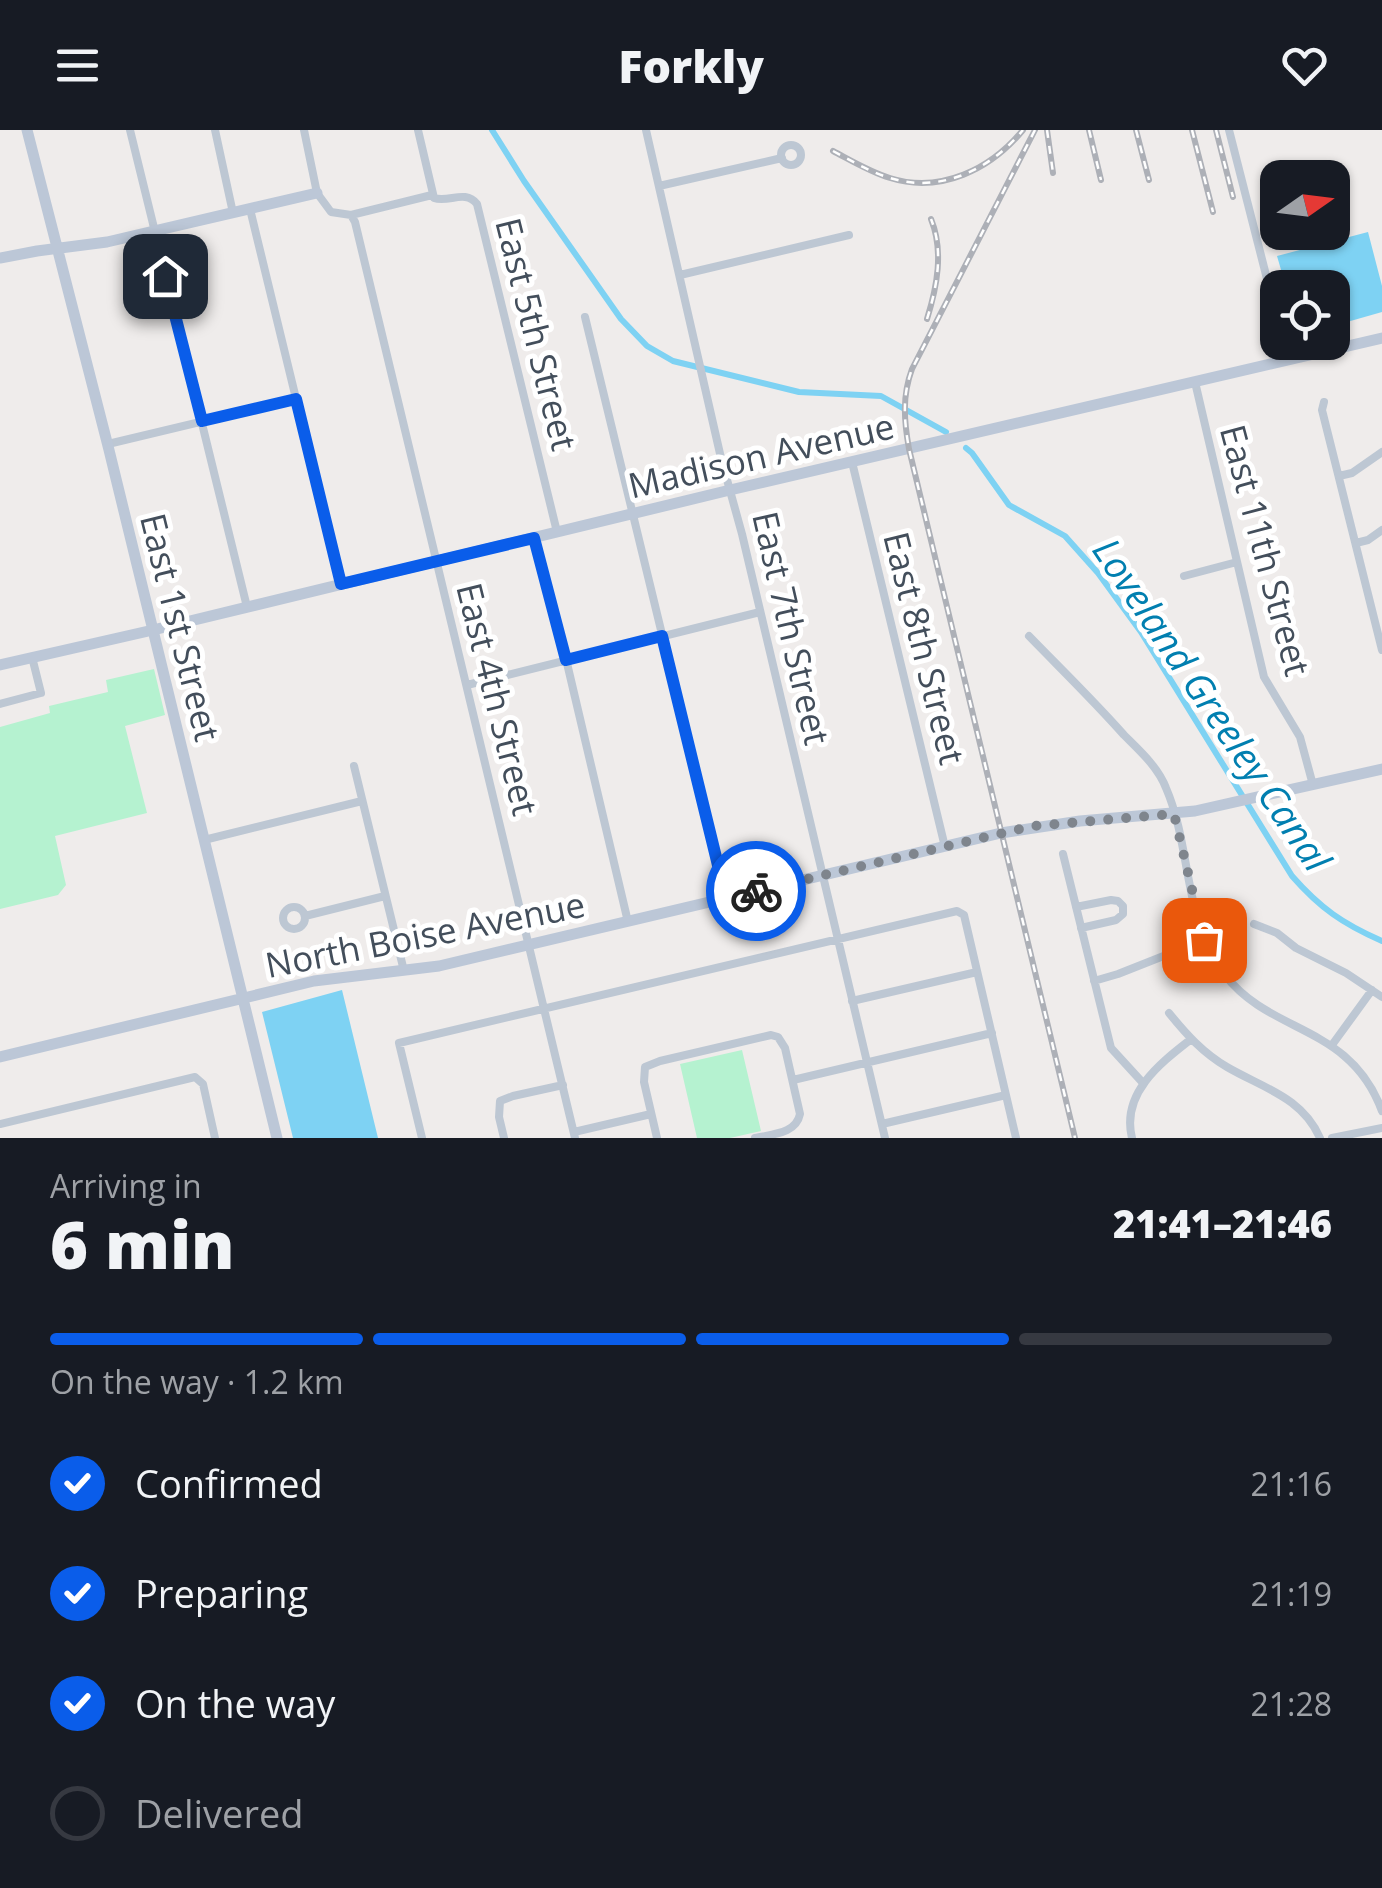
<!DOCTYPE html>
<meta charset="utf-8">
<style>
:root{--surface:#171b24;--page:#20242c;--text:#f1f3f6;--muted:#9ea1a6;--line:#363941;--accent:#0a5dea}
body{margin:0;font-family:"Open Sans",sans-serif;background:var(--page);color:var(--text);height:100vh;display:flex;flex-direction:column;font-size:38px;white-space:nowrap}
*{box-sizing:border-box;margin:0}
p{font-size:32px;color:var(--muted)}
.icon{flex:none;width:55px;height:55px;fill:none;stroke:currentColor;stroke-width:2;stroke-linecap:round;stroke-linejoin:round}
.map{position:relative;height:1008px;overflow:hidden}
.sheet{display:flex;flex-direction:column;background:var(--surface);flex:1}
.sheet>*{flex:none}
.needle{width:65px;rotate:76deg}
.controls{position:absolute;left:1260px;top:30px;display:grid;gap:20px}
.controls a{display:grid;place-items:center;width:90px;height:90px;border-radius:20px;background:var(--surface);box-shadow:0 2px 8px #0004;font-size:50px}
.pin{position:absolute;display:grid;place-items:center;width:85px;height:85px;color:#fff;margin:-42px;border-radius:20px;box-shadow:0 5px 15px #0006}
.courier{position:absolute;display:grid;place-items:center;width:100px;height:100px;margin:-50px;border:8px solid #0a5dea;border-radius:50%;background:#fff;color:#222;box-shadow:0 2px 12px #0007}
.summary em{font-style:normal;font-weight:800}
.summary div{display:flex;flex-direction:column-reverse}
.summary{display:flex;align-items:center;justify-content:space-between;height:170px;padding:0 50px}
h1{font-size:65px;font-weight:800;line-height:75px}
.bar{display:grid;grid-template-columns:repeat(4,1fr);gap:15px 10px;align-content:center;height:120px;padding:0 50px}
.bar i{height:12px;border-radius:8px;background:var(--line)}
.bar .active{background:var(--accent)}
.bar p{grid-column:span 4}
ol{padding:0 50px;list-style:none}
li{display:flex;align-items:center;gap:30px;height:110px}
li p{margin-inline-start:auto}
li .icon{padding:10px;border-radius:50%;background:var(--accent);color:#fff;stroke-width:4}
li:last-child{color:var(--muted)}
li i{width:55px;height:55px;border:5px solid var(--line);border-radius:50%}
header{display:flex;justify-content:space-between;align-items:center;height:130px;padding:0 50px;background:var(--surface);font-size:45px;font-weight:800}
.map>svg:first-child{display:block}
.green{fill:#b5f2d0}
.water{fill:#7ed2f3}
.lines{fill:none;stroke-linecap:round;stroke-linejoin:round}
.canal{stroke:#7ed2f3;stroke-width:6}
.street{stroke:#bdc7d3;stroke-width:8}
.secondary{stroke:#bcc7d7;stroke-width:11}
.rail-casing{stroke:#adb0b7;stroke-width:6}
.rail{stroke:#fff;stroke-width:2.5;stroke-dasharray:8;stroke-linecap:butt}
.done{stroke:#7f858d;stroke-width:10;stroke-dasharray:0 18}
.route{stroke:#0a5dea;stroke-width:12}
.labels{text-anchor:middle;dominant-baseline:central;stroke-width:10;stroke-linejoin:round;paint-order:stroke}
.street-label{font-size:35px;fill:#434e5b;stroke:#fff}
.water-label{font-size:38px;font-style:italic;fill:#017fb0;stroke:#fff}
</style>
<header><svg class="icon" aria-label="menu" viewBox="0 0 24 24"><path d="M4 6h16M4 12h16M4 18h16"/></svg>Forkly<svg class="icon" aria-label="heart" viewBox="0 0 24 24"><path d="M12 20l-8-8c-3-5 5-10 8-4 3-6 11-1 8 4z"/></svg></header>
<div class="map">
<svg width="1382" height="1008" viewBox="0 0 1382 1008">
<rect width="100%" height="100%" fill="#efeceb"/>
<path class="green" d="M 154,539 L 165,585 L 125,596 L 147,683 L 55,706 L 66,755 L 58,765 L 0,779 L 0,597 L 50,583 L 49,576 L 108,562 L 106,550 Z
M 742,920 L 761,1001 L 730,1008 L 697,1008 L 680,934 Z"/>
<path class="water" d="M 1368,102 L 1382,156 L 1382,182 L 1333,196 L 1332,158 L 1286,157 L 1277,126 Z
M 342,860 L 378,1008 L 293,1008 L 262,882 Z"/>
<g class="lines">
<path class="canal" d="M 492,0 L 524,51 L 621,189 L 647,216 L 673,231 L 799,262 L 881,266 L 946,302
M 966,318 L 972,323 L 1009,375 L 1065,406 L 1098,443 L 1141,502 L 1292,746 C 1320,778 1343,794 1382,811"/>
<path class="street" d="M 130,0 L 247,477
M 215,0 L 233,83
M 304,0 L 317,63 L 331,82 L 351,85 L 432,65
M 418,0 L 434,68 C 449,73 465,59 477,74 L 557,402
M 646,0 L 721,328 L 742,404 L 885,1008
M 1229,0 L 1278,192
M781 25a10 10 0 1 1 20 0a10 10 0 1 1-20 0Z
M 659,56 L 782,28
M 250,79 L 341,454
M 351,85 L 355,92 L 575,1008
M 680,145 L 849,105
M 585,187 L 726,768
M 1283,212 L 1287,230
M 1195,252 L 1264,547 L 1300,607 L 1313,655
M 1324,272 L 1322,280 L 1382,520
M 108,314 L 296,269
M 852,332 L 945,717
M 1339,346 L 1352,343 L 1382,322
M 533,408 L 566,529 L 628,792
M 1356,413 L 1368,410 L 1382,400
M 1184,446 L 1237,432
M 1029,506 C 1061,539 1094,571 1124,605 C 1140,621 1158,637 1166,658 C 1192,718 1183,792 1225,845 C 1271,905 1350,894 1382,981
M 467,555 L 760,482
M 0,574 L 41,563 L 32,527
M 354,636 L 404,841
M 204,710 L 362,671
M 1063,724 L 1111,918 L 1143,953
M283 788a11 11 0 1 1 22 0a11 11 0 1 1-22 0Z
M 1076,777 L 1111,770 L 1118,771 L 1123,776 L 1123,784 L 1116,790 L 1081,798
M 305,786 L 385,766
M 1254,794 L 1277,803 L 1296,818 L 1346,843 L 1382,867
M 1094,851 L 1118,844 L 1204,810
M 852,871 L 977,842
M 1169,883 C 1186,904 1203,923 1227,937 C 1263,958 1302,967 1320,1008
M 1332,915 L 1372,860
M 793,950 L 992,903
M 0,994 L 195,947 L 203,954 L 215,1008
M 882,994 L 1006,965
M 574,1002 L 651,984
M 422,1008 L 399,913 L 957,781 L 964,785 L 1016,1008
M 504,1008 L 499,987 L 500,971 L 513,966 L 563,955
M 657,1008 L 644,952 L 645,937 L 660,931 L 771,905 L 778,907 L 785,918 L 800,984 C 796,1004 772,1004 755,1008
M 1132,1008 C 1121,964 1159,934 1190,910
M 1332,1008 L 1382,998"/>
<path class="secondary" d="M 27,0 L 109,320 L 277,1008
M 0,128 L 37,121 L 107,112 L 317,63
M 0,535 L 153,500 L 730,360 L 1382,208
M 0,927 L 314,851 L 439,836 L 1001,703 L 1080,691 L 1195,681 L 1382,639"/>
<defs>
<path id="rail" d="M 1035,0 L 912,239 C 902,266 904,291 909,319 L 1075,1008
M 1047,0 L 1053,43
M 1089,0 L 1101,50
M 1136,0 L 1149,50
M 1192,0 L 1213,82
M 1216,0 L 1233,67
M 833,21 C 852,31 870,42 890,48 C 941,64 991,39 1023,0
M 927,189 C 937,157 944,121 931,89"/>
</defs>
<use href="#rail" class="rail-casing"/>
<use href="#rail" class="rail"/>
</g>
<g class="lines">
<path class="done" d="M 756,761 L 1033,696 L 1174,684 L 1204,810"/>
<path class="route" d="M 165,146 L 202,291 L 296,269 L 341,454 L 534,408 L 566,530 L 662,506 L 726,768 L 756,761"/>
</g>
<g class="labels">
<g class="street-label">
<text transform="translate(537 204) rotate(76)">East 5th Street</text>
<text transform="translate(761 325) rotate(-13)">Madison Avenue</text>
<text transform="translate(1266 420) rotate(75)">East 11th Street</text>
<text transform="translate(181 497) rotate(76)">East 1st Street</text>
<text transform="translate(792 498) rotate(77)">East 7th Street</text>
<text transform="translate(925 518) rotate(76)">East 8th Street</text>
<text transform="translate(498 569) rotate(76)">East 4th Street</text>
<text transform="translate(425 804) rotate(-11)">North Boise Avenue</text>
</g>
<g class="water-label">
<text transform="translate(1213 574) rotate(56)">Loveland Greeley Canal</text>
</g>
</g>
</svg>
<div class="controls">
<a><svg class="needle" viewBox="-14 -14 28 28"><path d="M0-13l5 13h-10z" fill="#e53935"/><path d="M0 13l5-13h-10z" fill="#9ea1a6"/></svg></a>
<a><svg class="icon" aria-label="locate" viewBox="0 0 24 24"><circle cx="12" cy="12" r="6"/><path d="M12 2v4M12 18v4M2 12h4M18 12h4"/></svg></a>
</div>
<div class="pin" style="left:1204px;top:810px;background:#ea580c"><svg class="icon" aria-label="bag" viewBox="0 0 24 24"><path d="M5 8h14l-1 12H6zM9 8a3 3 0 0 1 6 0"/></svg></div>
<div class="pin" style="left:165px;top:146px;background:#1f2937"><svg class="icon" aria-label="home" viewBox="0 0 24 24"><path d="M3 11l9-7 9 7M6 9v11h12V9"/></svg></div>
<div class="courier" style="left:756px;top:761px"><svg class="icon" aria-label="bike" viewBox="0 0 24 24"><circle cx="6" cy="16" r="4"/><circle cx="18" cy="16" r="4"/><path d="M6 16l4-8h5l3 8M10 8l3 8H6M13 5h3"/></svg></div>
</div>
<section class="sheet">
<div class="summary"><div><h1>6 min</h1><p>Arriving in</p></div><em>21:41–21:46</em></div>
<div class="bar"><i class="active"></i><i class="active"></i><i class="active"></i><i></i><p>On the way · 1.2 km</p></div>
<ol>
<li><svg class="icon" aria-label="check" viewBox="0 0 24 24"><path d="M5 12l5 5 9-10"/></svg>Confirmed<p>21:16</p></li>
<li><svg class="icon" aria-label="check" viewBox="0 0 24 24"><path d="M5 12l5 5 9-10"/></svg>Preparing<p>21:19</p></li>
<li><svg class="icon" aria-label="check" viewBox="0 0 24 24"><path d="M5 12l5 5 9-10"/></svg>On the way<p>21:28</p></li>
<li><i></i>Delivered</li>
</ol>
</section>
